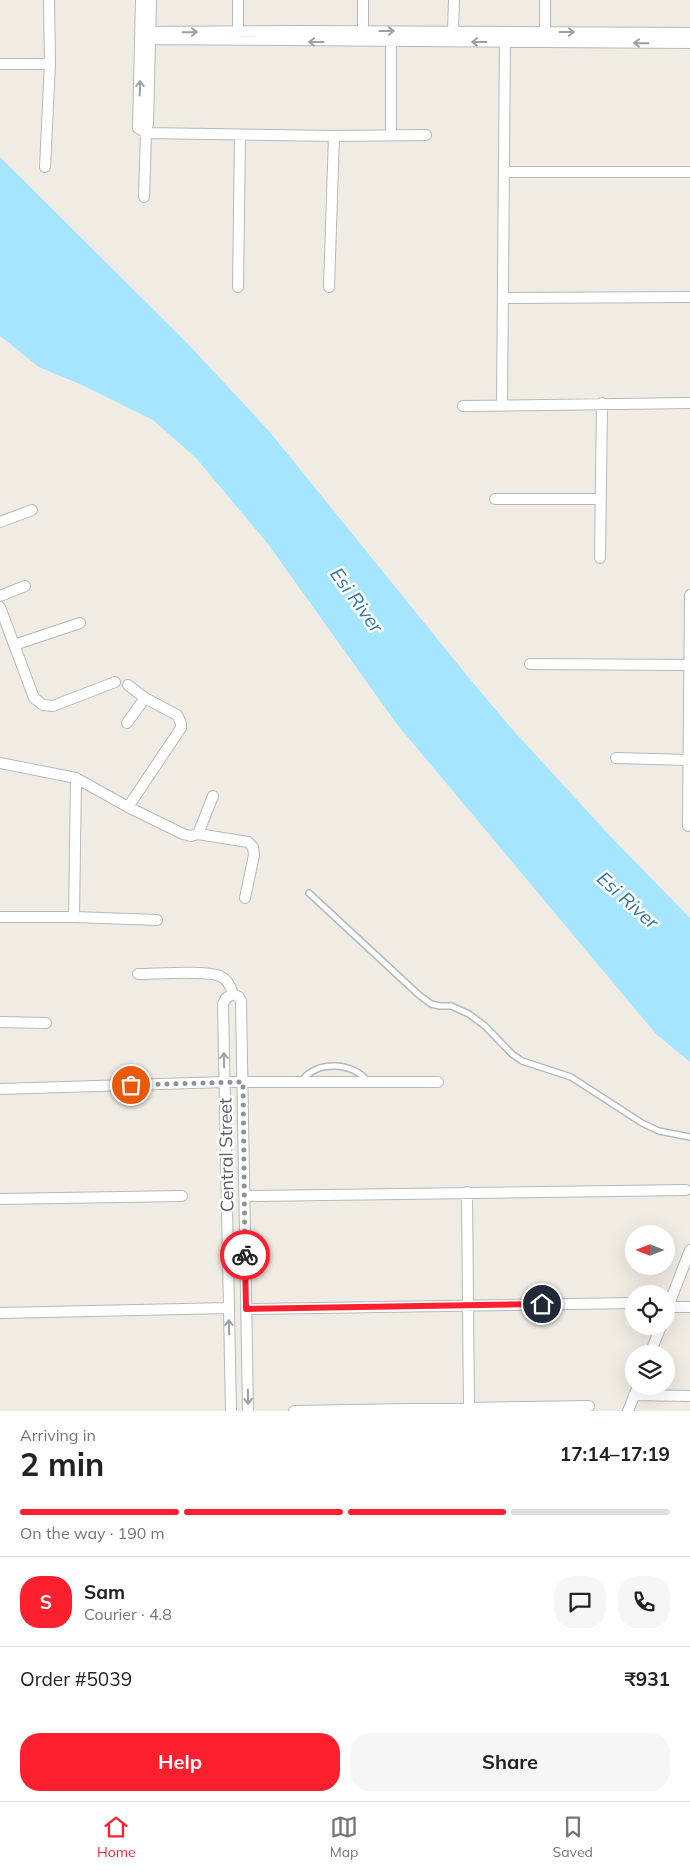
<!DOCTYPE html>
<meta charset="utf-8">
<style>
:root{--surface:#fff;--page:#f6f6f6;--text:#222;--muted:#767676;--line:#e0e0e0;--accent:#fc1f2e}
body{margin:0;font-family:Mulish,sans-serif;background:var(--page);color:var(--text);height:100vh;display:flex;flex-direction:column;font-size:19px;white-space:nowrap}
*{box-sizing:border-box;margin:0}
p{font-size:16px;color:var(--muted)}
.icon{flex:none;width:28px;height:28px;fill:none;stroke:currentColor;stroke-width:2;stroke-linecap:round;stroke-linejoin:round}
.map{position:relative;height:1411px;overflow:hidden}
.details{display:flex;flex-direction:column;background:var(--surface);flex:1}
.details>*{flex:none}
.needle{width:32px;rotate:270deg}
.controls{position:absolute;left:625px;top:1225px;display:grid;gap:10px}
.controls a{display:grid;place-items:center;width:50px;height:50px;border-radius:50%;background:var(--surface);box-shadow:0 5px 20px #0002;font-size:25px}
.pin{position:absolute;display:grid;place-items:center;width:42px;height:42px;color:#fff;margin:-21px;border:2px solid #fff;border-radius:50%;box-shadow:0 1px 5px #0007}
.courier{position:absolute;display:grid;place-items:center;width:50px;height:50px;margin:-25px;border:4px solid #fc1f2e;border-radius:50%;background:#fff;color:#222;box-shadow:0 1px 6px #0007}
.overview em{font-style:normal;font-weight:700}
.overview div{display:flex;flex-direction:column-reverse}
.overview{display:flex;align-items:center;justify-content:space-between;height:85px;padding:0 20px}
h1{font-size:32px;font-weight:700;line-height:38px}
.bar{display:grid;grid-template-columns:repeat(4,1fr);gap:8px 5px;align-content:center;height:60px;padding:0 20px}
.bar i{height:6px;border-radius:4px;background:var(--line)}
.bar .active{background:var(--accent)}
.bar p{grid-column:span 4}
.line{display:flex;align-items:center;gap:12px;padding:0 20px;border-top:1px solid var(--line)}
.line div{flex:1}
.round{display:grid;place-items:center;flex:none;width:52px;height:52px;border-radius:20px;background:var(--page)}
.action{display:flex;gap:10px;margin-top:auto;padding:10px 20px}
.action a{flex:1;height:58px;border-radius:20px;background:var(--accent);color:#fff;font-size:20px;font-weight:700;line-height:58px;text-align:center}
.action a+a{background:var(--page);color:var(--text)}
.tabs{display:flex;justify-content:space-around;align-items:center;height:70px;border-top:1px solid var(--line);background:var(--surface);font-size:14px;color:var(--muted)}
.tabs a{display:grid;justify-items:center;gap:2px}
.tabs .active{color:var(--accent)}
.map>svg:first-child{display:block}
.water{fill:#a6e5ff}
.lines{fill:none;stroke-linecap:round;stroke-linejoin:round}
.service-casing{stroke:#b5b9bd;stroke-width:8}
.minor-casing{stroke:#b5b9bd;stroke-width:12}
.service{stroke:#fff;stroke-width:5}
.minor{stroke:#fff;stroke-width:10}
.oneway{stroke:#9da1a4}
.done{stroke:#909293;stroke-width:5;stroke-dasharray:0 9}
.route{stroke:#fc1f2e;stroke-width:6}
.labels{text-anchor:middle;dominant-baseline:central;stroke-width:5;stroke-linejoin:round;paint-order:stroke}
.street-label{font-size:18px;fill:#5c6267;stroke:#fff}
.water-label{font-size:19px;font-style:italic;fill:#3077a0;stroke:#fff}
</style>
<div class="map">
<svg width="690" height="1411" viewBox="0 0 690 1411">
<rect width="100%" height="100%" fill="#f0ece4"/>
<path class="water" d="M 0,157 L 189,345 L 269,431 L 469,678 L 512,729 L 611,837 L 690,918 L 690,1062 L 656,1034 L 396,723 L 268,544 L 196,458 L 153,420 L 82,385 L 39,367 L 0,336 Z"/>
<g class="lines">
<defs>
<path id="service" d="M 309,893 L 419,995 L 431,1004 L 440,1006 L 451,1006 L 469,1014 L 485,1026 L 512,1054 L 522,1061 L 571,1077 L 642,1123 L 659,1131 L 690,1137
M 302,1081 C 315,1060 354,1062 367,1081"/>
<path id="minor" d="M 141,0 L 138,128 L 146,133 L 334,136 L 426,135
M 238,31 L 238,0
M 363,31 L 363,0
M 141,32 L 300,31 L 690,33
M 453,32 L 454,0
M 545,32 L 545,0
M 141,39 L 690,43
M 0,64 L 50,64
M 391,135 L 391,42
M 45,167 L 50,64 L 49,0
M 504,172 L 690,172
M 144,197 L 146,133 L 148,124 L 151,0
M 238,287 L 240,135
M 329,287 L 334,136
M 503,298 L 690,297
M 502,405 L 505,36
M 463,406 L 690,403
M 495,499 L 601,499
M 0,522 L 32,510
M 600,558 L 602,403
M 0,596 L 25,586
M 0,607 L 34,698 L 43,705 L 53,706 L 115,682
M 14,645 L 80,623
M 530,664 L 689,665
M 127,723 L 145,698
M 616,758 L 690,760
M 0,763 L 76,778 L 74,917 L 0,917
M 76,778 L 128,807 L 183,834 L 191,836 L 198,834 L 213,796
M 128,807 L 181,728 L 181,723 L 177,715 L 145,698 L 128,685
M 688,826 L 690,595
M 198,834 L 248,842 L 253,847 L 254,855 L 245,898
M 74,917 L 157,920
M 138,974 C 157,974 203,970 220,976 C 227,979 231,987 233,994
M 0,1022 L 46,1023
M 0,1089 L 225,1082 L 438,1082
M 467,1192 L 469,1411
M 245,1196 L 686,1190
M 0,1199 L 182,1196
M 668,1307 L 690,1307
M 246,1309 L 634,1303
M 666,1312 L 690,1250
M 0,1313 L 229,1308
M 650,1354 L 661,1326
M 634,1395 L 690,1396
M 231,1411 L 223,1004 L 226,998 L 233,994 L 239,997 L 241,1001 L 248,1411
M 294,1411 L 589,1406
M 628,1411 L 638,1386"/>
</defs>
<use href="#service" class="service-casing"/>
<use href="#minor" class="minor-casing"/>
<use href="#service" class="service"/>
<use href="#minor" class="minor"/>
</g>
<defs><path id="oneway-shaft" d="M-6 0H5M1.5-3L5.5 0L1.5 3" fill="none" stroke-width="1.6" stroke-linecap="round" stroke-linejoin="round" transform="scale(1.25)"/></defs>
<g class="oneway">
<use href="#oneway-shaft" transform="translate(387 31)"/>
<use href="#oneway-shaft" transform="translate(190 32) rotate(-1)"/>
<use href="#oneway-shaft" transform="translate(567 32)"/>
<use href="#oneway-shaft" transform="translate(316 42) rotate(-180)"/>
<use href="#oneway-shaft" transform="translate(479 42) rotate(-180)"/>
<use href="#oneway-shaft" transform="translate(641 43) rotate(-179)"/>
<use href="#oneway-shaft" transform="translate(140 88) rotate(-88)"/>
<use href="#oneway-shaft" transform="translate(224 1060) rotate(-91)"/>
<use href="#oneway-shaft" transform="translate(229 1327) rotate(-91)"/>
<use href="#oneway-shaft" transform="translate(248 1397) rotate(89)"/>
</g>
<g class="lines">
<path class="done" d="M 131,1085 L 243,1082 L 245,1255"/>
<path class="route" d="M 245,1255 L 246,1309 L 542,1304"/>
</g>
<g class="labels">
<g class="street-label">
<text transform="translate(226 1155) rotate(-91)">Central Street</text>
</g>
<g class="water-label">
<text transform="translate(357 600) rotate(54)">Esi River</text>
<text transform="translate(628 900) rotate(42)">Esi River</text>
</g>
</g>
</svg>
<div class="controls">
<a><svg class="needle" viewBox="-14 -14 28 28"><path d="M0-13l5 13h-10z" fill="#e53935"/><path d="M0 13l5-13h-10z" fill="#767676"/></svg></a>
<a><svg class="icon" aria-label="locate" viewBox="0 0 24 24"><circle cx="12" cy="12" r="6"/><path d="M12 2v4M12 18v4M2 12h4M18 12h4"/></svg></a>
<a><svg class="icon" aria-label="layers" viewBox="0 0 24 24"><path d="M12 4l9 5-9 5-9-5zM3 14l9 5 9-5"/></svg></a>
</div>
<div class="pin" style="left:131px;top:1085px;background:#ea580c"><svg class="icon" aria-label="bag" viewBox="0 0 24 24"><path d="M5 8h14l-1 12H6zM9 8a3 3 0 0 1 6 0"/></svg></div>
<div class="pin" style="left:542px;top:1304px;background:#1f2937"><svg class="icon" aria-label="home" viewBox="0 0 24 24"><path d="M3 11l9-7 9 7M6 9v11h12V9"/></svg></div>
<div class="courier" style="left:245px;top:1255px"><svg class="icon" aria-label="bike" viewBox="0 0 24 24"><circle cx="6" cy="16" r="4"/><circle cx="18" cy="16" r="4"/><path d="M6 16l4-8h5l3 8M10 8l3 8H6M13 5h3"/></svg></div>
</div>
<section class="details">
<div class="overview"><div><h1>2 min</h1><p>Arriving in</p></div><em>17:14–17:19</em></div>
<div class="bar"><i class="active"></i><i class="active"></i><i class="active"></i><i></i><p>On the way · 190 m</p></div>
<div class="line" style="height:90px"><b class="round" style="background:var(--accent);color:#fff">S</b><div><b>Sam</b><p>Courier · 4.8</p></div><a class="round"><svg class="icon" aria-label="chat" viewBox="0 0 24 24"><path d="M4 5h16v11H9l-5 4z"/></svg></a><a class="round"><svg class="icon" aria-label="phone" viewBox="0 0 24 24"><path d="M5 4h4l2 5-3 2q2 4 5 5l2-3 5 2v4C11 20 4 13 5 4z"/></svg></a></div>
<div class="line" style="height:65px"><div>Order #5039</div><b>₹931</b></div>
<div class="action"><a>Help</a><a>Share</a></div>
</section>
<nav class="tabs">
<a class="active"><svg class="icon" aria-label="home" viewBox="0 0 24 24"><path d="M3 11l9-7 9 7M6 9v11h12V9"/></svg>Home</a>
<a><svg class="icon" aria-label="map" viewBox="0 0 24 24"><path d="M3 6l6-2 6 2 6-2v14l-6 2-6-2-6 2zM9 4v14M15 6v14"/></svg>Map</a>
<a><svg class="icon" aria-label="saved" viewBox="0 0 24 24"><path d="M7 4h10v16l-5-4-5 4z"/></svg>Saved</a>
</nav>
